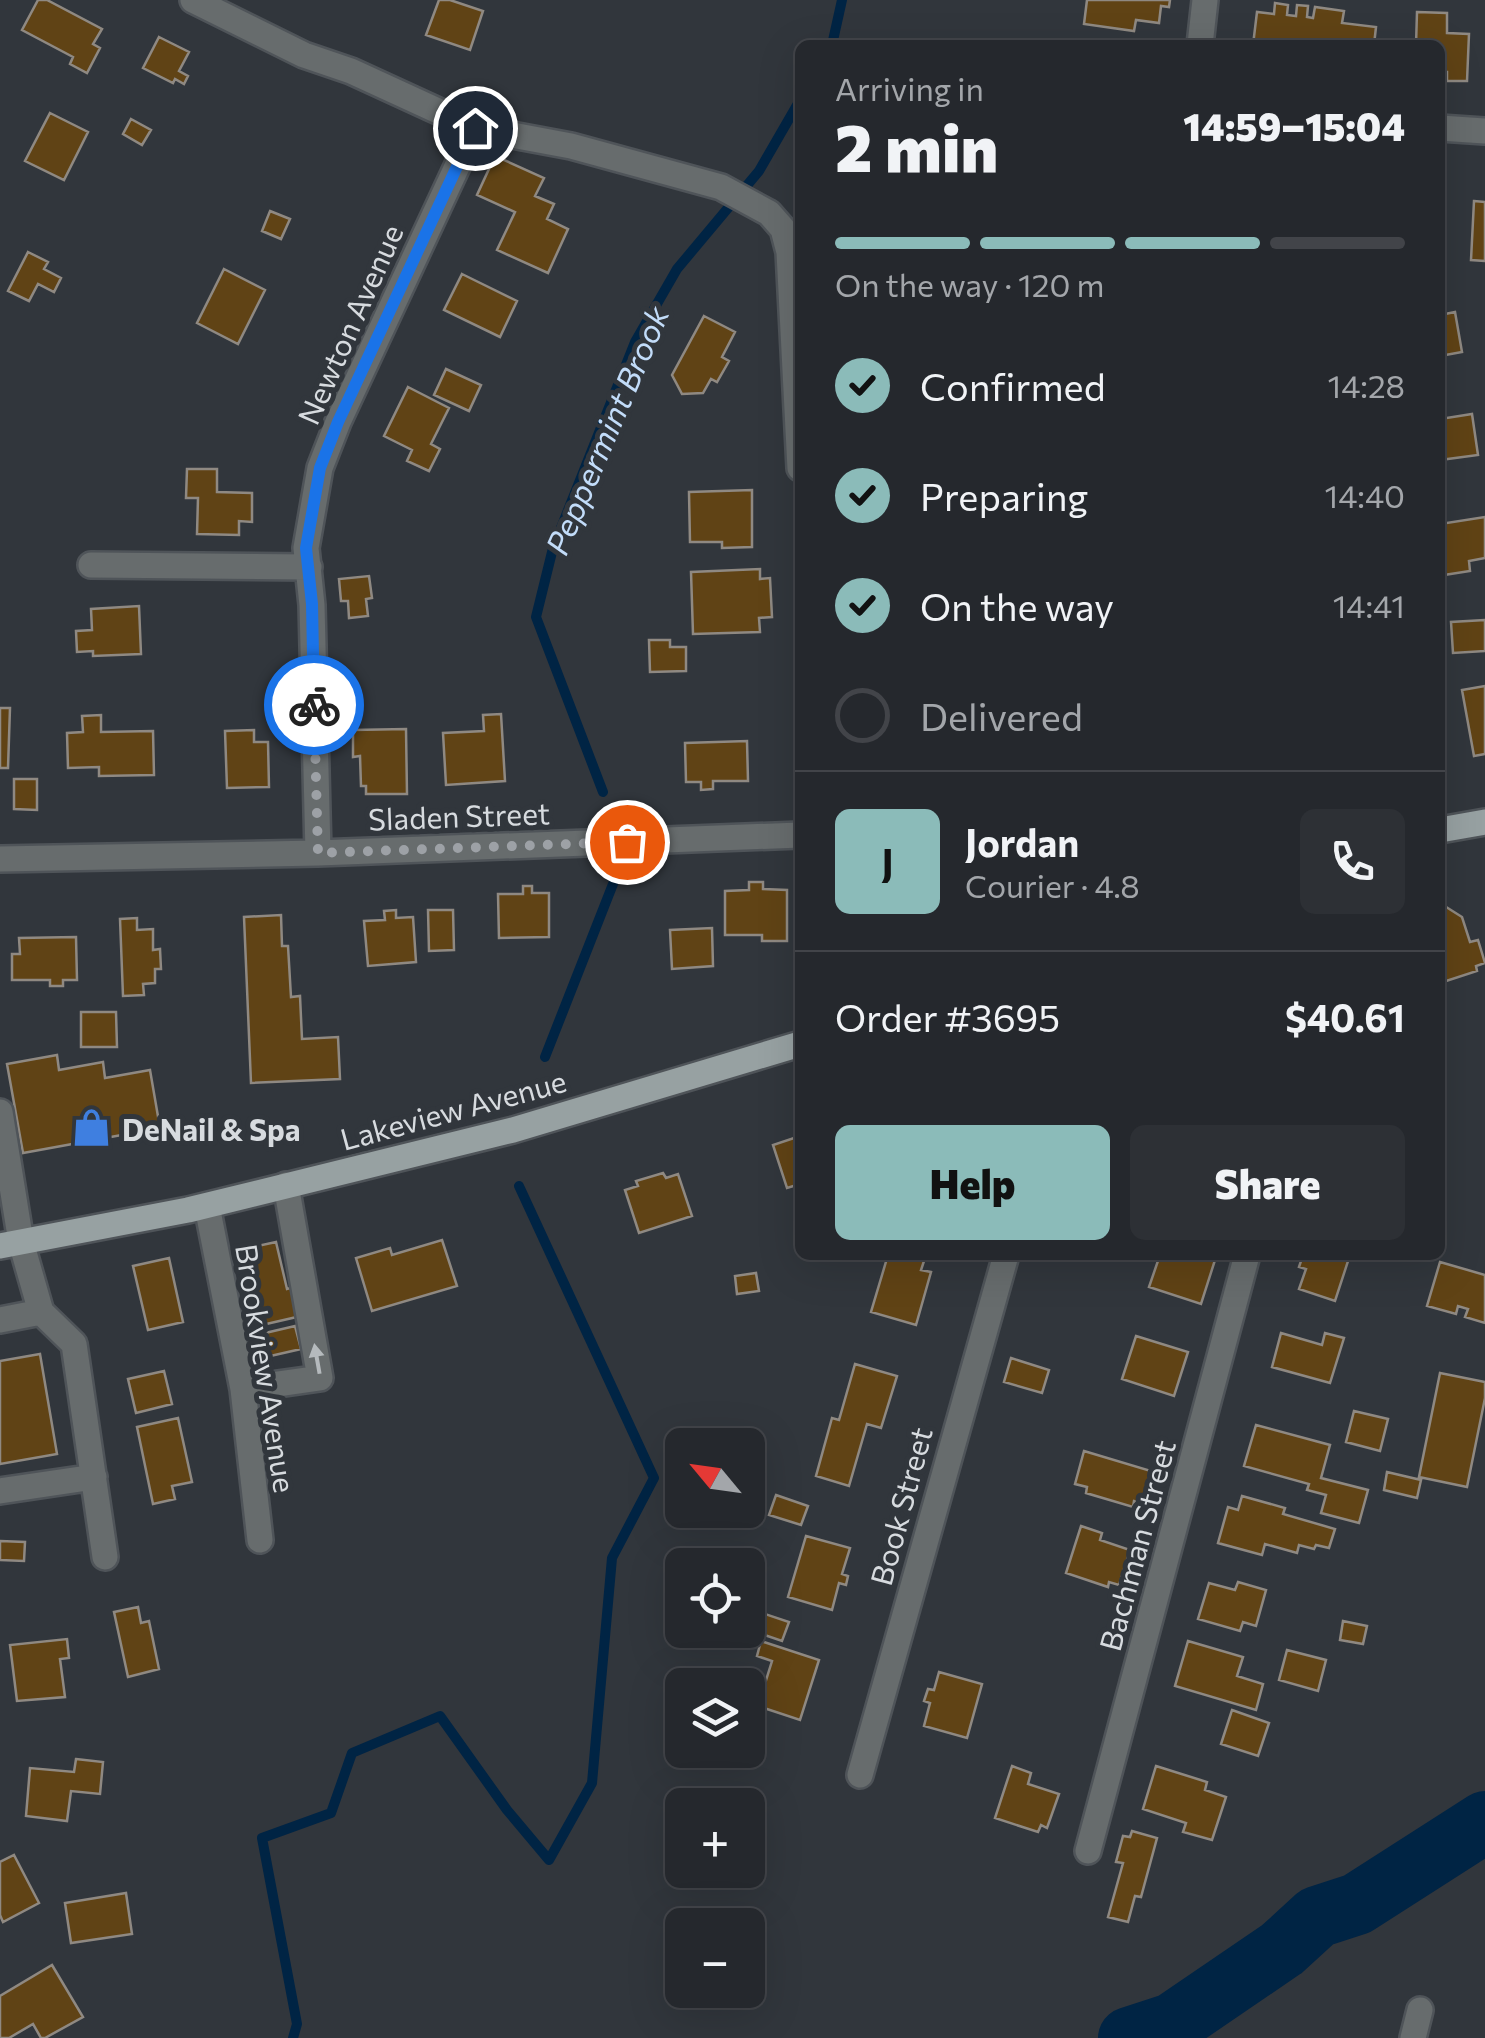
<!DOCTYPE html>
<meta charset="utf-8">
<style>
:root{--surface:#25282d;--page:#2d3035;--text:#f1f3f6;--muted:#a3a6aa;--line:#424449;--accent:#8bbbb9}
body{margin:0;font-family:Commissioner,sans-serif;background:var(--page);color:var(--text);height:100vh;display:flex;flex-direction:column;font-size:38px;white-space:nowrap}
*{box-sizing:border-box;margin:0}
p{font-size:32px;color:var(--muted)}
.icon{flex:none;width:55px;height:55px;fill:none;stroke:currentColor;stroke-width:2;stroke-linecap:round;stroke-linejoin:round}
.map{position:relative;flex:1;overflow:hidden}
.side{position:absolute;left:795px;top:40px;width:650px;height:1220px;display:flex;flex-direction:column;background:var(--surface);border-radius:15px;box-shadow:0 10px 40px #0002,0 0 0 2px var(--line)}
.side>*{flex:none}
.needle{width:65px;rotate:299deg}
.buttons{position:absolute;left:665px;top:1428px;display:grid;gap:20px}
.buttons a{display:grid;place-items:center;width:100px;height:100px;border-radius:15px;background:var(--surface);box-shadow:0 10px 40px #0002,0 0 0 2px var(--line);font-size:50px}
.pin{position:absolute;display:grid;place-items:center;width:85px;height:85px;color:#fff;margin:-42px;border:5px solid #fff;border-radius:50%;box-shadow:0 2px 10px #0007}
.courier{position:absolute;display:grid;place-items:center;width:100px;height:100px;margin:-50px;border:8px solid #1a73e8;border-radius:50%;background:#fff;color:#222;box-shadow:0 2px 12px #0007}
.head em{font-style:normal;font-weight:800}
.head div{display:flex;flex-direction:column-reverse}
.head{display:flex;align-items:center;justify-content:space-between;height:170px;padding:0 40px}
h1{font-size:65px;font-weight:800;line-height:75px}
.bar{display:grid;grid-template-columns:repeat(4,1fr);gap:15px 10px;align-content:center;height:120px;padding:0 40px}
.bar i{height:12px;border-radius:8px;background:var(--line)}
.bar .active{background:var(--accent)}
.bar p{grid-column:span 4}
.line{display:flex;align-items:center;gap:25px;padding:0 40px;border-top:2px solid var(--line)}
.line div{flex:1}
.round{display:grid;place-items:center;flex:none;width:105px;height:105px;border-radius:15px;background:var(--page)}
ol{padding:0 40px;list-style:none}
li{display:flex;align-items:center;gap:30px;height:110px}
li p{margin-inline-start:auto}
li .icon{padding:10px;border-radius:50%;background:var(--accent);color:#111;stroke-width:4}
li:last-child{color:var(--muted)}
li i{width:55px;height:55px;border:5px solid var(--line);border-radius:50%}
.primary-button{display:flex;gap:20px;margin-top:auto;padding:20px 40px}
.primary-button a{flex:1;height:115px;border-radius:15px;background:var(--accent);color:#111;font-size:40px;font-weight:800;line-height:115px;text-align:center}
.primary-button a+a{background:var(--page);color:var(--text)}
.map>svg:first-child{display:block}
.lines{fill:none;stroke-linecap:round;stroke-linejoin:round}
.stream{stroke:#002444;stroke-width:10}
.river{stroke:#002444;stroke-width:62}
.building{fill:#604315;stroke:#8f8982;stroke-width:2.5}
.minor-casing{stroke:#4f5459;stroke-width:30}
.major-casing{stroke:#4f5459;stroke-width:30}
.minor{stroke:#676c6d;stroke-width:25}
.major{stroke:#97a1a2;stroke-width:25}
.oneway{fill:#b5babd}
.done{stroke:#9da1a6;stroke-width:10;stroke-dasharray:0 18}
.route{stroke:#1a73e8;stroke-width:12}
.labels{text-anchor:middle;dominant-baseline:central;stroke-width:10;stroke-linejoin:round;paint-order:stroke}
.street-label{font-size:30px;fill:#d7dbdf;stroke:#31363c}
.poi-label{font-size:30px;font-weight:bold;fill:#d7dbdf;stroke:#31363c;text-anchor:start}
.water-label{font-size:32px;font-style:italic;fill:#c2dcf9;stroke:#31363c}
</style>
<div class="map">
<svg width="1485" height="2038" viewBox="0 0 1485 2038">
<rect width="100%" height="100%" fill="#31363c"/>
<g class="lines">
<path class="stream" d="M 832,45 L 842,0
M 603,792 L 536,617 L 553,548 L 635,342 L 677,269 L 759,171 L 800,100
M 545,1057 L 613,884
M 293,2038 L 297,2024 L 262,1838 L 331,1813 L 352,1753 L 440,1716 L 507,1810 L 549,1860 L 592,1783 L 612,1558 L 654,1478 L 519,1186"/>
<path class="river" d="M 1129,2038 L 1172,2024 L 1282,1949 L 1317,1917 L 1357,1904 L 1485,1822"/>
</g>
<path class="building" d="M 38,0 L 47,0 L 102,29 L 93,44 L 100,48 L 87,73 L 70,64 L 73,57 L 22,30 Z
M 439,0 L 450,0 L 483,11 L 470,50 L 426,35 Z
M 1087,0 L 1170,0 L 1169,7 L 1161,6 L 1159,23 L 1136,20 L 1134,31 L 1084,24 Z
M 1275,3 L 1288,5 L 1287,15 L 1296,16 L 1297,5 L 1308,6 L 1307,17 L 1313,18 L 1315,7 L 1344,11 L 1342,23 L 1376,27 L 1374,45 L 1253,45 L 1257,12 L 1274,14 Z
M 1417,12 L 1447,13 L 1447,33 L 1469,34 L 1467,81 L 1447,81 L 1447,72 L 1440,72 L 1440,45 L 1416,45 Z
M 159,37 L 189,52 L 179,71 L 188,76 L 184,84 L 175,79 L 173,83 L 143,68 Z
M 50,113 L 88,132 L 64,180 L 25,161 Z
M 131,119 L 151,130 L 142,145 L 123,134 Z
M 495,156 L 544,178 L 535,196 L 554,204 L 547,219 L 568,229 L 548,273 L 497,250 L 515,212 L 477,195 Z
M 1474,201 L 1485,202 L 1485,261 L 1471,260 Z
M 270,211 L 290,219 L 281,239 L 262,231 Z
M 28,252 L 48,262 L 44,269 L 61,278 L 54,292 L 38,284 L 29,301 L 8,291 Z
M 224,269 L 265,290 L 238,344 L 197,323 Z
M 462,274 L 517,301 L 500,337 L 444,310 Z
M 1455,312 L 1462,352 L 1440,356 L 1440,315 Z
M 704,316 L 735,332 L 722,357 L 729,361 L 717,382 L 711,379 L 703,393 L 682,394 L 672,375 Z
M 446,369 L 481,385 L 469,411 L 434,395 Z
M 408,387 L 449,408 L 431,444 L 440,449 L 429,471 L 407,461 L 412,450 L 384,436 Z
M 1472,414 L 1478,455 L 1440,460 L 1440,419 Z
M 187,469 L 217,469 L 217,492 L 252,493 L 252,522 L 239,521 L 239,535 L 197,534 L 198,498 L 186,498 Z
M 752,490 L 752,547 L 722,548 L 722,542 L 690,542 L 689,492 Z
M 1485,517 L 1485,558 L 1469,561 L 1470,571 L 1444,575 L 1443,564 L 1440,564 L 1440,524 Z
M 760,569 L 760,579 L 770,578 L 772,617 L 759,618 L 760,632 L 693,634 L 691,572 Z
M 369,576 L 372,598 L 366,599 L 368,616 L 349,618 L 348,601 L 341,601 L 339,579 Z
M 139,606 L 141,654 L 93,656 L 93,651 L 77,652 L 76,631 L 92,630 L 91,609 Z
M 1485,620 L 1485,651 L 1453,653 L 1451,622 Z
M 649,640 L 670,640 L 670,647 L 686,647 L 686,671 L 650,672 Z
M 1485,686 L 1485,754 L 1474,756 L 1462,690 Z
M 0,708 L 10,708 L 8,768 L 0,768 Z
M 501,714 L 505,781 L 446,785 L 443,733 L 484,731 L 483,715 Z
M 101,715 L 101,732 L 153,731 L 154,775 L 99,776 L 99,767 L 68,768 L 67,733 L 83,732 L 82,716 Z
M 406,729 L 407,794 L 366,794 L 366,786 L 361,786 L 360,756 L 353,757 L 353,730 Z
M 254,730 L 254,742 L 268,742 L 269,787 L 227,788 L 225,731 Z
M 747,741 L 748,781 L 713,781 L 713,789 L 701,790 L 701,782 L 686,782 L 685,743 Z
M 14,779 L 37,779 L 37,810 L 14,809 Z
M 749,882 L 763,882 L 763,889 L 787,890 L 787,941 L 762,941 L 762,935 L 725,935 L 725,891 L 749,890 Z
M 523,886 L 532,886 L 532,893 L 549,893 L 549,937 L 499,938 L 498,894 L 523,894 Z
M 1443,905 L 1462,917 L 1470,942 L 1478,940 L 1485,963 L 1476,966 L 1477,971 L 1440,983 L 1440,906 Z
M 396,910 L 396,918 L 413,917 L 416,962 L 368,966 L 364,921 L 385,920 L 384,911 Z
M 428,910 L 453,910 L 454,950 L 429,951 Z
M 281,915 L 282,946 L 288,946 L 291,997 L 300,996 L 302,1039 L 338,1037 L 340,1079 L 251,1083 L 244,917 Z
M 137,918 L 137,930 L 153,929 L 153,950 L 160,949 L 161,969 L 155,969 L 155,983 L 143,984 L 144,995 L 123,996 L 120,919 Z
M 712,928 L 713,966 L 672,969 L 670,930 Z
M 76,937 L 77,980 L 63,980 L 63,986 L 50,986 L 50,980 L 12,980 L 12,954 L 20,954 L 19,938 Z
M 81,1012 L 116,1012 L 117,1047 L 81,1047 Z
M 57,1055 L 59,1070 L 103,1062 L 105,1078 L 150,1070 L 160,1128 L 23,1153 L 7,1064 Z
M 800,1136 L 800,1184 L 787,1188 L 773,1145 Z
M 663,1173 L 666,1178 L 678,1174 L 692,1216 L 639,1233 L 625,1190 L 638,1186 L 636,1181 Z
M 442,1240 L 457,1286 L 372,1311 L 356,1258 L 390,1248 L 392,1255 Z
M 276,1242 L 287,1289 L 294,1287 L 301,1316 L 262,1325 L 244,1249 Z
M 888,1255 L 926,1255 L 921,1270 L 931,1272 L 916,1325 L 871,1312 Z
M 1160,1255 L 1198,1255 L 1215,1260 L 1201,1304 L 1149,1287 Z
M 1303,1255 L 1350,1255 L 1335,1301 L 1299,1289 L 1306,1269 L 1299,1267 Z
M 169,1258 L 183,1322 L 148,1330 L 133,1266 Z
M 1440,1262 L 1485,1275 L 1485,1323 L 1465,1317 L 1468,1309 L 1458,1306 L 1456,1314 L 1427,1306 Z
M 756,1273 L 759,1291 L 737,1294 L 735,1276 Z
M 295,1326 L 301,1349 L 266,1357 L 261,1334 Z
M 1281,1333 L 1322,1345 L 1325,1333 L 1344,1338 L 1330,1383 L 1272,1367 Z
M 1136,1336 L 1188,1352 L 1174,1396 L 1122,1379 Z
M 40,1354 L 57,1454 L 0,1464 L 0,1361 Z
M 1011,1358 L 1049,1370 L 1042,1393 L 1004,1382 Z
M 855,1364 L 897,1376 L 881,1428 L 867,1424 L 849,1486 L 816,1476 L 832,1418 L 839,1420 Z
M 164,1371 L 172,1404 L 136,1413 L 128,1379 Z
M 1440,1373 L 1485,1382 L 1485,1398 L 1467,1487 L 1419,1477 Z
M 1354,1411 L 1388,1419 L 1380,1451 L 1346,1442 Z
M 178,1418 L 192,1482 L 172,1486 L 175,1499 L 153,1504 L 137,1427 Z
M 1256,1425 L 1330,1445 L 1321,1478 L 1368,1490 L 1359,1523 L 1321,1513 L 1326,1495 L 1307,1490 L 1309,1484 L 1244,1466 Z
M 1084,1451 L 1151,1471 L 1142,1503 L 1134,1501 L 1133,1507 L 1086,1493 L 1087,1487 L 1075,1484 Z
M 1387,1472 L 1421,1480 L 1417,1498 L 1384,1490 Z
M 776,1495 L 808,1506 L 801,1525 L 769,1515 Z
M 1242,1496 L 1285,1508 L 1283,1514 L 1335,1529 L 1329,1548 L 1316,1545 L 1314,1549 L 1299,1545 L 1297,1553 L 1265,1544 L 1262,1555 L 1218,1543 L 1228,1507 L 1238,1510 Z
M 1081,1526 L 1102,1533 L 1100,1540 L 1130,1550 L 1119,1585 L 1109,1582 L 1108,1587 L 1066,1573 Z
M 806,1536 L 850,1548 L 842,1574 L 848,1576 L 846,1585 L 839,1583 L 832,1610 L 788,1597 Z
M 0,1541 L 25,1542 L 24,1561 L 0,1560 Z
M 1238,1582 L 1266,1590 L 1256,1626 L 1243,1622 L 1240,1631 L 1198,1619 L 1209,1583 L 1235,1590 Z
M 138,1607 L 141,1623 L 149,1621 L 159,1669 L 128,1677 L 114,1612 Z
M 756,1611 L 789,1622 L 782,1641 L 750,1630 Z
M 1343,1621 L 1367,1626 L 1363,1644 L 1340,1640 Z
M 67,1639 L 69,1658 L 60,1659 L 65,1697 L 17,1701 L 10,1645 Z
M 761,1641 L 819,1660 L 800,1720 L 758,1706 L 772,1661 L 757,1656 Z
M 1188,1641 L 1243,1657 L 1237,1676 L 1263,1684 L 1256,1710 L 1175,1686 Z
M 1287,1650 L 1326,1660 L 1318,1691 L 1279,1680 Z
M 939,1672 L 982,1684 L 967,1738 L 924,1726 L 930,1703 L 924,1701 L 928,1689 L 934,1690 Z
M 1232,1710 L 1269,1723 L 1258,1756 L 1221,1744 Z
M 76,1759 L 103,1762 L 100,1794 L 71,1791 L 67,1821 L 26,1816 L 30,1768 L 74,1772 Z
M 1012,1766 L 1031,1773 L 1028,1784 L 1059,1794 L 1047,1828 L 1041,1825 L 1038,1832 L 995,1818 Z
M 1156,1766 L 1207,1782 L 1205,1790 L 1226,1797 L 1212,1840 L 1183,1832 L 1186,1823 L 1143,1809 Z
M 1132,1831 L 1157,1838 L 1141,1897 L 1135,1896 L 1128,1922 L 1108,1917 L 1123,1863 L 1116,1862 L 1123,1836 L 1130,1837 Z
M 14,1855 L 39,1903 L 3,1922 L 0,1915 L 0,1862 Z
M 126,1893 L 132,1934 L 71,1943 L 65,1903 Z
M 52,1965 L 83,2017 L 45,2038 L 41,2038 L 33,2024 L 9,2038 L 0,2038 L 0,1996 Z"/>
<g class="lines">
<defs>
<path id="minor" d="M 193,0 L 304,55 L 351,71 L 475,128 L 571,146 L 721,187 L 769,213 L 783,229 L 789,252 L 800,468
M 1200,45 L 1205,0
M 1440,128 L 1485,131
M 91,565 L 309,567
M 318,853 L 312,605 L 306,548 L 320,468 L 338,422 L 475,128
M 0,859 L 318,853 L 800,835
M 0,1112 L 21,1242 L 41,1312 L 0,1320
M 207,1206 L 243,1389 L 260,1540
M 41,1312 L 74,1344 L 105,1557
M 243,1389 L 320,1378 L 286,1185
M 0,1491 L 94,1477
M 860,1775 L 1006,1255
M 1088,1851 L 1247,1255
M 1413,2038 L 1420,2010"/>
<path id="major" d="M 1440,830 L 1485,822
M 0,1246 L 188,1210 L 513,1130 L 800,1044"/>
</defs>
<use href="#minor" class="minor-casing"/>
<use href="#major" class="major-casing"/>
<use href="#minor" class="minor"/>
<use href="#major" class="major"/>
</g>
<defs><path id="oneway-solid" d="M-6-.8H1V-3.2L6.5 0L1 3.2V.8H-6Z" transform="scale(2.5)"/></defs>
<use class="oneway" href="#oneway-solid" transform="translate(317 1359) rotate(-100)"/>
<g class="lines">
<path class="done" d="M 314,705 L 318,853 L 627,842"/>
<path class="route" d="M 314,705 L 312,604 L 306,548 L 320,468 L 338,422 L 475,128"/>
</g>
<defs>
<symbol id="shop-bare" viewBox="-9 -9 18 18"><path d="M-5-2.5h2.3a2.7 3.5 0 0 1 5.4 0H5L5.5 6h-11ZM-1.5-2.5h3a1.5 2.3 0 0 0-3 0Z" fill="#3f7fe0" stroke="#31363c" stroke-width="2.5" paint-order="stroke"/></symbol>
</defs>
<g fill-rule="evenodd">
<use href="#shop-bare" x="64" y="1100" width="55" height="55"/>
</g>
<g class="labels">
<g class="street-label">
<text transform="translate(349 324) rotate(-66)">Newton Avenue</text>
<text transform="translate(459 815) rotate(-2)">Sladen Street</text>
<text transform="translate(453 1109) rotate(-15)">Lakeview Avenue</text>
<text transform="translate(267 1368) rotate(81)">Brookview Avenue</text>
<text transform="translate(900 1506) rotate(-75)">Book Street</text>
<text transform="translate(1136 1545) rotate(-75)">Bachman Street</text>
</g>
<g class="poi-label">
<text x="122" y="1128">DeNail &amp; Spa</text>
</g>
<g class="water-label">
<text transform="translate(606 430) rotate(-67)">Peppermint Brook</text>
</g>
</g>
</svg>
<div class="buttons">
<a><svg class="needle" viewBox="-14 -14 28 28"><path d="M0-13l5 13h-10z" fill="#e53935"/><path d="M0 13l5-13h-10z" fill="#a3a6aa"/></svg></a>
<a><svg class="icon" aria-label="locate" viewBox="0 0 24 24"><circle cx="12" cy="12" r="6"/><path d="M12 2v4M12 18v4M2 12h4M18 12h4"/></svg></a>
<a><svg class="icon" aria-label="layers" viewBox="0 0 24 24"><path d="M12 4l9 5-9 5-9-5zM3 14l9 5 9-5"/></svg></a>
<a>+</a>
<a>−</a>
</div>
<div class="pin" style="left:627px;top:842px;background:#ea580c"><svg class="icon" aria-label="bag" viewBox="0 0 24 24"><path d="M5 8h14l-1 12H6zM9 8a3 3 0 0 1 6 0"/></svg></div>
<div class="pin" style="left:475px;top:128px;background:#1f2937"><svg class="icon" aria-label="home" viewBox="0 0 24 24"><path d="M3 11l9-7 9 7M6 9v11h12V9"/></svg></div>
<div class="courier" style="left:314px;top:705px"><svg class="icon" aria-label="bike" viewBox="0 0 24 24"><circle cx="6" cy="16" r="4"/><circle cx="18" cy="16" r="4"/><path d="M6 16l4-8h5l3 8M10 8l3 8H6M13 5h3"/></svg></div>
<section class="side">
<div class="head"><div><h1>2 min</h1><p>Arriving in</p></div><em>14:59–15:04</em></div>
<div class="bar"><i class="active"></i><i class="active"></i><i class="active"></i><i></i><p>On the way · 120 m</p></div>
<ol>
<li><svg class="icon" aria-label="check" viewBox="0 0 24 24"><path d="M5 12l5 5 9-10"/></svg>Confirmed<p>14:28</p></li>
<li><svg class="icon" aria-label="check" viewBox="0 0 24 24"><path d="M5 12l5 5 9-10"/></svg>Preparing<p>14:40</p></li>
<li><svg class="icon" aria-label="check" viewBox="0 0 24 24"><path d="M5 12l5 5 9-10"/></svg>On the way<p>14:41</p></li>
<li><i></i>Delivered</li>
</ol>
<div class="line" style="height:180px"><b class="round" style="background:var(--accent);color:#111">J</b><div><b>Jordan</b><p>Courier · 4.8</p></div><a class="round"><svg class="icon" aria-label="phone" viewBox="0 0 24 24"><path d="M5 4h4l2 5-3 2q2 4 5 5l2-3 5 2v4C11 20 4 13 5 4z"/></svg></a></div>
<div class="line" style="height:130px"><div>Order #3695</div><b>$40.61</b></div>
<div class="primary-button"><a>Help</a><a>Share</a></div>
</section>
</div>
